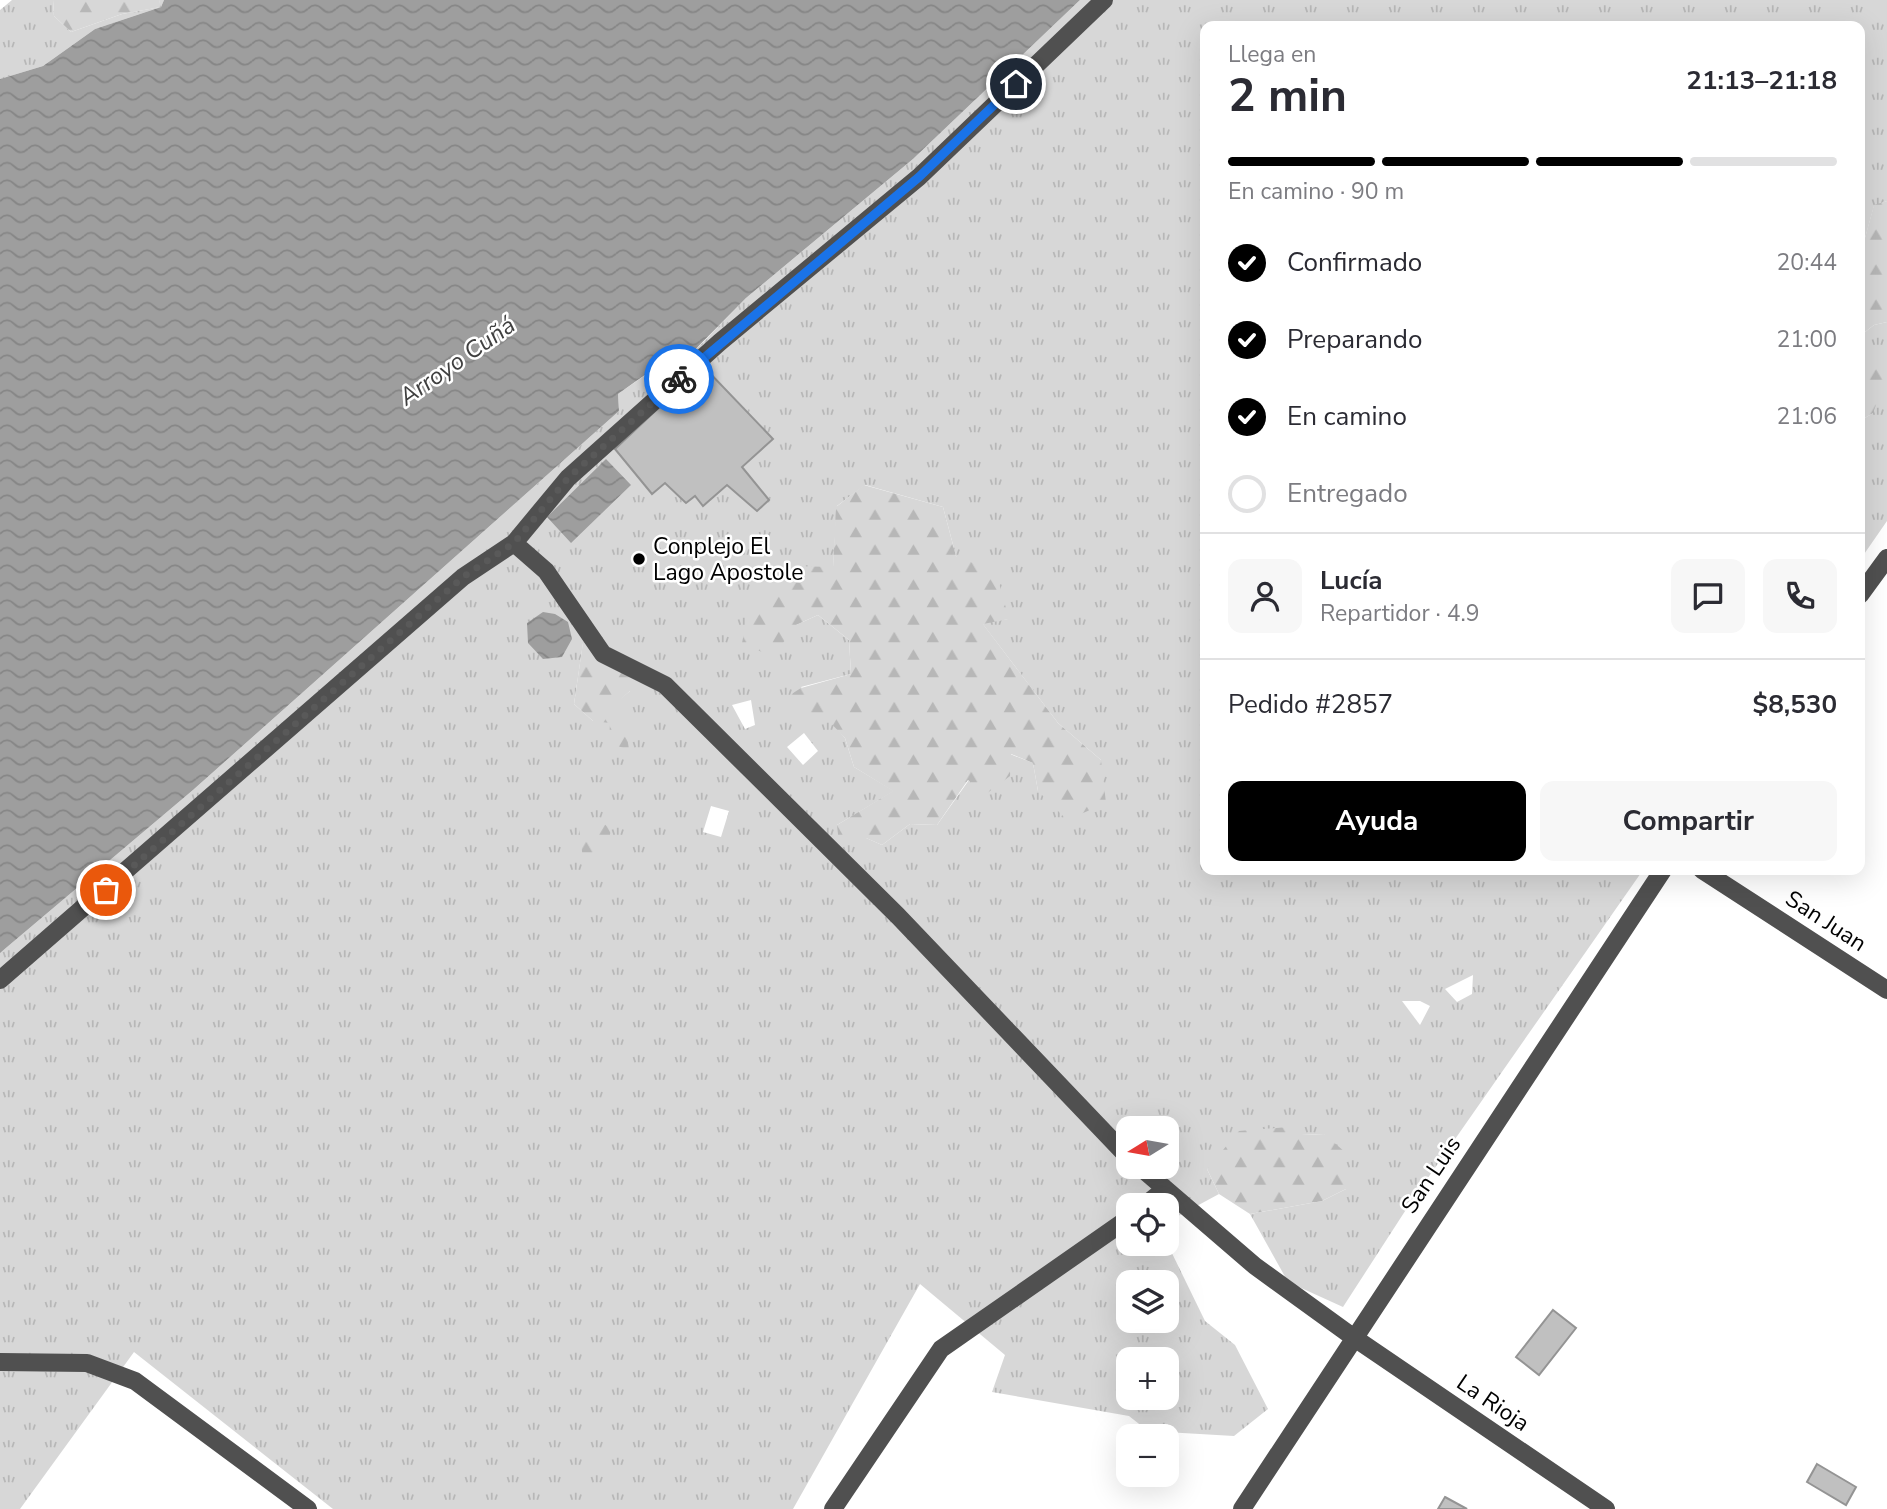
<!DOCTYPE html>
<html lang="es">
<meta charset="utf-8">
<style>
:root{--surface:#fff;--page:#f7f7f7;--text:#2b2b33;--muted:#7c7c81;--line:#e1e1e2;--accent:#000}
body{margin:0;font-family:"Nunito Sans",sans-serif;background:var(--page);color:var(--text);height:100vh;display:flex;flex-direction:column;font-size:26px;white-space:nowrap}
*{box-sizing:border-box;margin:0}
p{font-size:23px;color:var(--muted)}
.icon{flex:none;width:38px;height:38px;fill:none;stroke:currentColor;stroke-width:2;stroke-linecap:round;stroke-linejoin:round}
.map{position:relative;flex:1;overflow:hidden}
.panel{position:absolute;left:1200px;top:21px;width:665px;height:854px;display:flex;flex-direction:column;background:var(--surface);border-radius:14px;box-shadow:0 7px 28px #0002}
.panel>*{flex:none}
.needle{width:46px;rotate:259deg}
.tools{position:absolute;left:1116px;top:1116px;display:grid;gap:14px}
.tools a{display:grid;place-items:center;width:63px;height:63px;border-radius:14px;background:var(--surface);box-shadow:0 7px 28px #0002;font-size:35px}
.pin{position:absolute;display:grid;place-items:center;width:60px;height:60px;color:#fff;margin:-30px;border:4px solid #fff;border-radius:50%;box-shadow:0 2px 7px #0007}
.courier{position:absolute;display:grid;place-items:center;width:70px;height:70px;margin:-35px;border:5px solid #1a73e8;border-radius:50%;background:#fff;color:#222;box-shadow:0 2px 9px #0007}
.head em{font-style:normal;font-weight:700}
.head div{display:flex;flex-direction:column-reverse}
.head{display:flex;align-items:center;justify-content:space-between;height:119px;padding:0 28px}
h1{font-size:46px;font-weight:700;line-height:52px}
.bar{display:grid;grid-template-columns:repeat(4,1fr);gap:10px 7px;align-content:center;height:84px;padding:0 28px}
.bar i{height:9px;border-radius:5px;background:var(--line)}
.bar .active{background:var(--accent)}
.bar p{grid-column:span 4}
.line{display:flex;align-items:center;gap:18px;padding:0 28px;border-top:2px solid var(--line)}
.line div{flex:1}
.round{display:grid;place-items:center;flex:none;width:74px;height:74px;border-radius:14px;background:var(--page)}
ol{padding:0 28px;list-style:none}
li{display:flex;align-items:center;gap:21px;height:77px}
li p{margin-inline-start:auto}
li .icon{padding:7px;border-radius:50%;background:var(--accent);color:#fff;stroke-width:4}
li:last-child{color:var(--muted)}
li i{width:38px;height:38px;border:4px solid var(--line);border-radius:50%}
.primary-button{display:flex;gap:14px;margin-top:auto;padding:14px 28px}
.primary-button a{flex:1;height:80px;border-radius:14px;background:var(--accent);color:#fff;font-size:28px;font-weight:700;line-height:80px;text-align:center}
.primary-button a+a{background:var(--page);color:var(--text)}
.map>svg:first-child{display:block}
.grass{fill:url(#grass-tufts);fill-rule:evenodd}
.forest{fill:url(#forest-firs)}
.water{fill:url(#water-waves)}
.building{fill:#c0c0c0;stroke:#949494;stroke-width:2}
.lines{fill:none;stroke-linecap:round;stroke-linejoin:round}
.minor{stroke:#505050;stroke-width:18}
.done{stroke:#595959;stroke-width:7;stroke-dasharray:0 12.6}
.route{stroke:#1a73e8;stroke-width:9}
.poi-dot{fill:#000;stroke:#fff;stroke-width:2.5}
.labels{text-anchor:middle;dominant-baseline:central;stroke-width:5;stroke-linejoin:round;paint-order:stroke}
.poi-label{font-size:23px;fill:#000;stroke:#fff;text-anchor:start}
.street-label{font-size:23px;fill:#000;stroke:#fff}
.water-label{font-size:24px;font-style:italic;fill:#3f3f3f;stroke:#fff}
</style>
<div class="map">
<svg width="1887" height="1509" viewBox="0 0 1887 1509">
<defs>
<pattern id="grass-tufts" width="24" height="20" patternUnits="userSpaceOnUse" patternTransform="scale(1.75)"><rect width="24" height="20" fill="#d7d7d7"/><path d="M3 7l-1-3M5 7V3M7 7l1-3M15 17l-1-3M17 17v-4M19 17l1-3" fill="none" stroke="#b7b7b7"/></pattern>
<pattern id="forest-firs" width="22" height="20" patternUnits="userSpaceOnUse" patternTransform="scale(1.75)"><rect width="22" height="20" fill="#d7d7d7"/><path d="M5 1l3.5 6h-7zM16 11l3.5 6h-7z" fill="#b7b7b7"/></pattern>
<pattern id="water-waves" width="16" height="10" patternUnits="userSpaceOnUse" patternTransform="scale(1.75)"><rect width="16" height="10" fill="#9e9e9e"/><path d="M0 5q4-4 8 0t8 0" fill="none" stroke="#868686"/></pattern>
</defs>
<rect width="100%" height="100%" fill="#fff"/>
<path class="grass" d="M 12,0 L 53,0 L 54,16 L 71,32 L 122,14 L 160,7 L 159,0 L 164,0 L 161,7 L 95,29 L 43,66 L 0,79 L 0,10 Z
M 1080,0 L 1887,0 L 1887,201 L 1874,206 L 1860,256 L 1860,26 L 1206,26 L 1206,870 L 1643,870 L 1409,1205 L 1343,1307 L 1288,1282 L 1250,1214 L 1322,1201 L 1346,1189 L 1324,1134 L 1302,1135 L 1207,1169 L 1219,1194 L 1167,1222 L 1167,1206 L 1129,1206 L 1129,1244 L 1167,1243 L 1205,1321 L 1235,1345 L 1268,1409 L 1234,1436 L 1148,1431 L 1129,1416 L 992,1392 L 1005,1355 L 920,1284 L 793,1509 L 333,1509 L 134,1352 L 20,1509 L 0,1509 L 0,953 L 193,790 L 619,411 L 618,394 L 664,362 L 675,371 L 746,298 L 913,159 ZM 703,367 L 742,467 L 703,505 L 695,496 L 665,483 L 652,493 L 616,448 ZM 865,485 L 943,507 L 956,556 L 1001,595 L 1008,619 L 982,623 L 1058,723 L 1101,760 L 1038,791 L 1033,763 L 1010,754 L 969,780 L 937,825 L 910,824 L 882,845 L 837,825 L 894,791 L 854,767 L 845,738 L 801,687 L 851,674 L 849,640 L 818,615 L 796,625 L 833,567 L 837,506 ZM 583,643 L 609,658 L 630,691 L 593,721 L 574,704 ZM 751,700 L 755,725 L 745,729 L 732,705 ZM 804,733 L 818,751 L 803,765 L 787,747 ZM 711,806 L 729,811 L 721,837 L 703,832 ZM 1473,975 L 1472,994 L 1457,1002 L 1445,989 ZM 1402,1001 L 1420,1001 L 1430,1006 L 1420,1025 ZM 1129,1129 L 1167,1129 L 1167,1167 L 1129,1167 ZM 1129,1283 L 1167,1283 L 1167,1321 L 1129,1321 ZM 1129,1360 L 1167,1360 L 1167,1398 L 1129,1398 Z
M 1887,322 L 1887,521 L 1860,560 L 1860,421 L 1873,413 L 1864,353 L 1860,353 L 1860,336 L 1874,325 Z"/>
<path class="forest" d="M 53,0 L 159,0 L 161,7 L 122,14 L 71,32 L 54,16 Z
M 1887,201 L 1887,322 L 1874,325 L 1860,336 L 1860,256 L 1874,205 Z
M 1860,353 L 1864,353 L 1887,375 L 1873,413 L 1860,421 Z
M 864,485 L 943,507 L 956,556 L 996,572 L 1009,619 L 983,624 L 1058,723 L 1101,760 L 1106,803 L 1067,820 L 1038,791 L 1033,763 L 1011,754 L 1010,776 L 986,794 L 968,780 L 937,825 L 910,824 L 882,845 L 866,838 L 839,843 L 837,825 L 893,791 L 854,767 L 845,738 L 824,716 L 799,716 L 790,695 L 801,688 L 851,674 L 849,640 L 818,615 L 796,625 L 773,657 L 742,643 L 749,608 L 789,566 L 833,567 L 836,507 Z
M 583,642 L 633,669 L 630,691 L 612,707 L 625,721 L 629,750 L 609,743 L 610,723 L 593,721 L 574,704 Z
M 598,819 L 611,829 L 607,851 L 583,859 L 579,828 Z
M 1289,1127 L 1302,1135 L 1324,1134 L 1345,1152 L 1346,1189 L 1322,1201 L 1250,1214 L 1219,1194 L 1207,1169 L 1239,1131 Z"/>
<path class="water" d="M 164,0 L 1080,0 L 913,159 L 746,298 L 674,371 L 663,362 L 618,394 L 619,411 L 193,790 L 0,953 L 0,79 L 43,66 L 95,29 L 161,7 Z
M 606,459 L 631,485 L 571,543 L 547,517 Z
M 543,612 L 555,614 L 568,622 L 572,639 L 562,657 L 543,659 L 528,643 L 527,623 Z"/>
<path class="building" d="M 703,366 L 773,439 L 742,467 L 769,500 L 757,511 L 727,485 L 703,506 L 695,496 L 686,503 L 665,483 L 652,494 L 615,449 Z
M 1553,1310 L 1576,1328 L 1539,1375 L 1516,1357 Z
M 1817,1464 L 1856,1487 L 1846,1505 L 1807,1482 Z
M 1445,1497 L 1467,1509 L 1438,1509 Z"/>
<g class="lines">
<path class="minor" d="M 514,543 L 546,571 L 603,654 L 665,685 L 898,916 L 1129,1158
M 1860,595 L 1887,558
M 1702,870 L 1887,990
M 0,980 L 463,577 L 514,543 L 568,478 L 720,342 L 919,177 L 1104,0
M 1140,1167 L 1255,1266 L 1353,1337 L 1606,1509
M 1144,1206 L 1165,1189
M 0,1362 L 87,1363 L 135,1381 L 308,1509
M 833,1509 L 941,1349 L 1129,1218
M 1242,1509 L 1663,870"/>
</g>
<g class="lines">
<path class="done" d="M 106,890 L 463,577 L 514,543 L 568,478 L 679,379"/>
<path class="route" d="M 679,379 L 919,177 L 1016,84"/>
</g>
<circle class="poi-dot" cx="639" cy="559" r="7"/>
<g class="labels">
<g class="poi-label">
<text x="653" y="546">Conplejo El<tspan x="653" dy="26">Lago Apostole</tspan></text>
</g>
<g class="street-label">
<text transform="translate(1826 921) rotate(33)">San Juan</text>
<text transform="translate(1431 1175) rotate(-56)">San Luis</text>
<text transform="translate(1493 1403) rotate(34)">La Rioja</text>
</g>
<g class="water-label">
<text transform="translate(457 361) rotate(-35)">Arroyo Cuñá</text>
</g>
</g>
</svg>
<div class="tools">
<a><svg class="needle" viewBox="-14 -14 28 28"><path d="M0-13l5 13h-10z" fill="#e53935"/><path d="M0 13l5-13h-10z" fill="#7c7c81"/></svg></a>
<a><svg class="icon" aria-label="locate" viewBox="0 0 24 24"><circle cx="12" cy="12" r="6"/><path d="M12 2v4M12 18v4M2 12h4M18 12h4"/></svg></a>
<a><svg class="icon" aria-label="layers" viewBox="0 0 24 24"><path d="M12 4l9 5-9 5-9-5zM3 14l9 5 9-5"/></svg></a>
<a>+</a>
<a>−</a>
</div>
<div class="pin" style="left:106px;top:890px;background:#ea580c"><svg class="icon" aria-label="bag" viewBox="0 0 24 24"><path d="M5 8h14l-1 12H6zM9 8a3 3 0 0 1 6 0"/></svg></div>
<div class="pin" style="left:1016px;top:84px;background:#1f2937"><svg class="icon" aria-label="home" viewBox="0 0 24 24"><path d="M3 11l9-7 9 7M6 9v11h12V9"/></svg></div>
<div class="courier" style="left:679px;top:379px"><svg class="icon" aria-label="bike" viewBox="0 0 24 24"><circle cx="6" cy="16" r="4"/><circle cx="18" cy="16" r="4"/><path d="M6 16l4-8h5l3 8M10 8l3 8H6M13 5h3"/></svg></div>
<section class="panel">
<div class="head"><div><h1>2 min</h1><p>Llega en</p></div><em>21:13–21:18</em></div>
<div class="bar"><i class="active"></i><i class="active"></i><i class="active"></i><i></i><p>En camino · 90 m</p></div>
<ol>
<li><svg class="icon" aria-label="check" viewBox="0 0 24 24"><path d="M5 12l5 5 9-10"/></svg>Confirmado<p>20:44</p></li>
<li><svg class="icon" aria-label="check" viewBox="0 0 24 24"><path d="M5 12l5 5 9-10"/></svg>Preparando<p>21:00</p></li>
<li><svg class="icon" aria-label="check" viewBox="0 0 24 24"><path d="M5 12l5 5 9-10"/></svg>En camino<p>21:06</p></li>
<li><i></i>Entregado</li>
</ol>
<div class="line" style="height:126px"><a class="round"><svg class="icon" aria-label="person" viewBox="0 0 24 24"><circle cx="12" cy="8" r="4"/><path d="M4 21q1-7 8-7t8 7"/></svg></a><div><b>Lucía</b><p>Repartidor · 4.9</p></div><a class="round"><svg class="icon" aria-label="chat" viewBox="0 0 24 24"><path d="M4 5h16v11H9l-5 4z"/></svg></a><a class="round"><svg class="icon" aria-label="phone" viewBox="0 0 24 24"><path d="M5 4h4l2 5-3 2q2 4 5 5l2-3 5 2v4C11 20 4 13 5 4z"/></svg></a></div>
<div class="line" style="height:91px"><div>Pedido #2857</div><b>$8,530</b></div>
<div class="primary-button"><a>Ayuda</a><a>Compartir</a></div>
</section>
</div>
